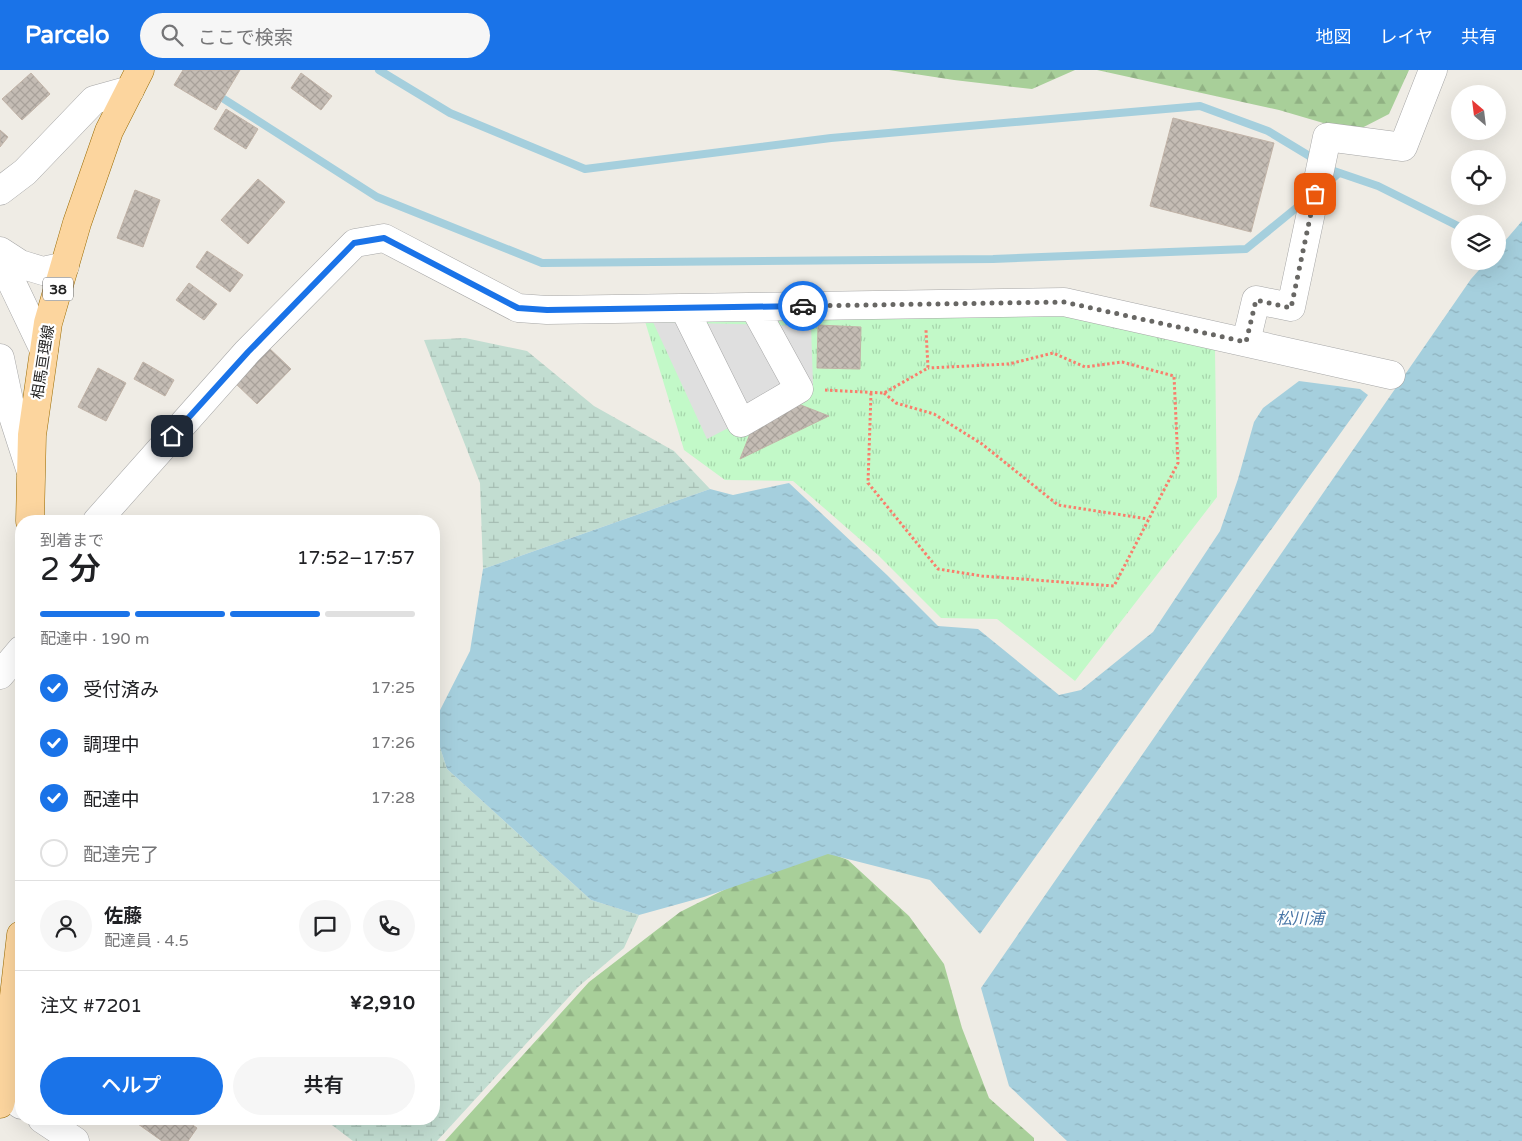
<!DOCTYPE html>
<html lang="ja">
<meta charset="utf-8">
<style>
:root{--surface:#fff;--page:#f6f6f6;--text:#202124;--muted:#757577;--line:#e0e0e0;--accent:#1a73e8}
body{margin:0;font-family:"Varela Round","Noto Sans JP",sans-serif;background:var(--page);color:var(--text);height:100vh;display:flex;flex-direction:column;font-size:19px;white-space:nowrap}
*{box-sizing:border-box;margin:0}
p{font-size:16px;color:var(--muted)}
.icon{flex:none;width:28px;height:28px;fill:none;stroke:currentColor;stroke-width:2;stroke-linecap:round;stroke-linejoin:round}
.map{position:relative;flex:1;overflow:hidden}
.details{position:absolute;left:15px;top:445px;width:425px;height:610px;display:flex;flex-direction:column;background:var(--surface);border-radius:20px;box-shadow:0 5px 20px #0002}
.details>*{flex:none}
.needle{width:32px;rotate:332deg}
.buttons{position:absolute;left:1451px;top:15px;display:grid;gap:10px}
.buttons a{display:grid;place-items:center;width:55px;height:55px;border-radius:50%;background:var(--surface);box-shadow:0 5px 20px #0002;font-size:25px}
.pin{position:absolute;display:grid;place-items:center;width:42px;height:42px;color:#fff;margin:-21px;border-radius:10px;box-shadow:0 2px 8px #0006}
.courier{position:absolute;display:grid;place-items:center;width:50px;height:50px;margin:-25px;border:4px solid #1a73e8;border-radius:50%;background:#fff;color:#222;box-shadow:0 1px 6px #0007}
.headline em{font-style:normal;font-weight:600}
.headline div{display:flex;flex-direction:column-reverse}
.headline{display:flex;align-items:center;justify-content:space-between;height:85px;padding:0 25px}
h1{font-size:32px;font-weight:600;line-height:38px}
.bar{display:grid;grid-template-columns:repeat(4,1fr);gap:8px 5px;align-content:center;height:60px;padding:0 25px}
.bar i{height:6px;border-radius:4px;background:var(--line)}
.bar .selected{background:var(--accent)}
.bar p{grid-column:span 4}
.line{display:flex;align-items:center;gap:12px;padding:0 25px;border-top:1px solid var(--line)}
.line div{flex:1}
.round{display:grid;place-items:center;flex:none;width:52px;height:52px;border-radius:26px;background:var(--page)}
ol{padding:0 25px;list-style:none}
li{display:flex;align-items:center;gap:15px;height:55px}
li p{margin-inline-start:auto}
li .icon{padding:5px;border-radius:50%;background:var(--accent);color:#fff;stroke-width:4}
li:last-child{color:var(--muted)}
li i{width:28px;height:28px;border:2px solid var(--line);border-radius:50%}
.button{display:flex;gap:10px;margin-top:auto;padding:10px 25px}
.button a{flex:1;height:58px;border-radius:30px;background:var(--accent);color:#fff;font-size:20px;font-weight:600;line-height:58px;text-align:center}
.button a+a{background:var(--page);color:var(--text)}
header{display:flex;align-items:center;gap:30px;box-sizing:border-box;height:70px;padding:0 25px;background:var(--accent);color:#fff}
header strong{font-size:24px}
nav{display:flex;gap:28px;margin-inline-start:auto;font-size:18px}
.search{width:350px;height:45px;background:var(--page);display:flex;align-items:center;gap:12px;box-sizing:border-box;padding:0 18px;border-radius:28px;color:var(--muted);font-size:19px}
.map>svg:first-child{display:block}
.forest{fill:url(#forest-firs)}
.wetland{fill:url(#wetland-marsh)}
.park{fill:url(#park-tufts)}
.parking{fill:#dfdfdf}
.water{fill:url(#water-ripples)}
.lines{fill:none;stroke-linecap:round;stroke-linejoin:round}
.stream{stroke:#a5cfdd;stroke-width:8}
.building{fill:url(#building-cross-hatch);stroke:#c1b3a7}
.minor-casing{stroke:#a6a6a6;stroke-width:29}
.major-casing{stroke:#996a00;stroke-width:29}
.path{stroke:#f97e6c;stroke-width:3;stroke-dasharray:2.5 2.5;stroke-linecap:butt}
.minor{stroke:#fff;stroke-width:28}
.major{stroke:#fcd59e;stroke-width:28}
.done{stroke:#686764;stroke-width:5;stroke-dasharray:0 9}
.route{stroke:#1a73e8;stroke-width:6}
.labels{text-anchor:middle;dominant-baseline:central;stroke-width:4.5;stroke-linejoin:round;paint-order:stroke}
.shield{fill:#fff;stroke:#626262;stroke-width:1}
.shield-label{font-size:14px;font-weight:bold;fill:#1f1f1f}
.street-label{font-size:15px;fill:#1f1f1f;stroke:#fff}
.water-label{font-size:16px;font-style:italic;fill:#4875a6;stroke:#fff}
</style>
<header>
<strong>Parcelo</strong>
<div class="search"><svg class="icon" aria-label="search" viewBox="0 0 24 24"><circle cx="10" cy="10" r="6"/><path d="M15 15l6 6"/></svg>ここで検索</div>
<nav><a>地図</a><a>レイヤ</a><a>共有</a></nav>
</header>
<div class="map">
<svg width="1522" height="1071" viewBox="0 0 1522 1071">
<defs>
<pattern id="forest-firs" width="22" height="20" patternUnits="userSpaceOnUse" patternTransform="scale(1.25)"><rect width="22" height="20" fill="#a8cf99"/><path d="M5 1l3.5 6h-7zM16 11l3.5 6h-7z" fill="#90b183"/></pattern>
<pattern id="wetland-marsh" width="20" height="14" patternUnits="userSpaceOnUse" patternTransform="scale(1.25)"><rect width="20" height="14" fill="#c2ddd1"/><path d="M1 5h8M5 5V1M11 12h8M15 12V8" fill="none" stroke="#a6bdb3"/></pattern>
<pattern id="park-tufts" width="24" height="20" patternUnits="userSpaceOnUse" patternTransform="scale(1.25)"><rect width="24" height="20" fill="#c2f9c8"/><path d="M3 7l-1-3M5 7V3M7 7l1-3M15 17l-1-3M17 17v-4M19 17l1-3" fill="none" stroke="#a6d5ab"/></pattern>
<pattern id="water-ripples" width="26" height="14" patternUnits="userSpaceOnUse" patternTransform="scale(1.25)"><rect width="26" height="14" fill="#a5cfdd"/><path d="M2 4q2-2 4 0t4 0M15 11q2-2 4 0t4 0" fill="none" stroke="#8eb1bd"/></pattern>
<pattern id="building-cross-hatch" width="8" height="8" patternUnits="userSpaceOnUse" patternTransform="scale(1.25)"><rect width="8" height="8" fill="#c4bcb4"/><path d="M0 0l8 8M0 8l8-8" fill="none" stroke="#a8a19a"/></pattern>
</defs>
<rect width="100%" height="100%" fill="#efece5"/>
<path class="forest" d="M 889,0 L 1075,0 L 1032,19 L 954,10 Z
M 1097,0 L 1409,0 L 1389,44 L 1354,62 L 1279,40 Z
M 811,776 L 848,790 L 909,846 L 944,894 L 962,958 L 989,1028 L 1034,1068 L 1034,1071 L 445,1071 L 589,912 L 680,842 Z"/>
<path class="wetland" d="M 465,268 L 527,281 L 594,336 L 674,381 L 710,419 L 483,499 L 480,413 L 424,270 Z
M 434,659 L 447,699 L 591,830 L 639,845 L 624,878 L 578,917 L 437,1071 L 353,1071 L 324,1049 L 434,1049 Z"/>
<path class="park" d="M 1067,244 L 1215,279 L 1217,427 L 1075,611 L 997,549 L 941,548 L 878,485 L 793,411 L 725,410 L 684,380 L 644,248 Z"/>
<path class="parking" d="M 653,252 L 811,256 L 813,314 L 707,369 Z"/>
<path class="water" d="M 1522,151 L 1522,1071 L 1067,1071 L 1009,1016 L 981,918 L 1471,209 L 1487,191 L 1498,191 L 1498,179 Z
M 1299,311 L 1360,319 L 1368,325 L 980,864 L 930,810 L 828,784 L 704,827 L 639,845 L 591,830 L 447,699 L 434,659 L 434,652 L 470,581 L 483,499 L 710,419 L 733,425 L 789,413 L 887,505 L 938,556 L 978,559 L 1059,625 L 1081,620 L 1153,562 L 1220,461 L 1238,409 L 1254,352 L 1263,338 Z"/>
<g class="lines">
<path class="stream" d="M 379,0 L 450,43 L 585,99 L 831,68 L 1200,36 L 1268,61 L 1316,90
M 216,24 L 377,127 L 542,193 L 993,189 L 1246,179 L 1306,130
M 1334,101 L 1378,116 L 1460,157
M 1325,115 L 1339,103"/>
</g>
<path class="building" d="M 183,0 L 240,0 L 216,40 L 174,15 Z
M 31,3 L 50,24 L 22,50 L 2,29 Z
M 301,3 L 332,26 L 321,40 L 291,18 Z
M 226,39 L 258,59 L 246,79 L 214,59 Z
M 1173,48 L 1274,73 L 1251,162 L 1150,136 Z
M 0,60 L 8,67 L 0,77 Z
M 258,109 L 285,132 L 248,174 L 221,150 Z
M 135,120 L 160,130 L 143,177 L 117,168 Z
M 207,181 L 243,205 L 230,222 L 196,197 Z
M 189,213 L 217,234 L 204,250 L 176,230 Z
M 818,255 L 861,257 L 860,299 L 817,298 Z
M 267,276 L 291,299 L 257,334 L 233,311 Z
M 143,292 L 174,310 L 165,326 L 134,309 Z
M 98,298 L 126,313 L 106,351 L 78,337 Z
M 788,330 L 829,346 L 740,389 L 757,346 Z
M 131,1049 L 184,1049 L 197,1058 L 188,1071 L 162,1071 Z"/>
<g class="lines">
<defs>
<path id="minor" d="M 0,121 L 25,102 L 94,30 L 130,20
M 0,181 L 20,194 L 43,201 L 65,196
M 0,188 L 44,280
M 684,238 L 741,353 L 799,319 L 754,237
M 1246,272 L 1256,230 L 1291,237 L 1327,67 L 1403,77 L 1433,0
M 0,288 L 11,340 L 30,399
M 97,451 L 247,282 L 355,173 L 384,168 L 518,238 L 547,240 L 1064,232 L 1391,305
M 0,605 L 21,580
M 3,1022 L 21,1035
M 42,1049 L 75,1071"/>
<path id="major" d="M 30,451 L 32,365 L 48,253 L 77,153 L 109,61 L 140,0
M 0,1034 L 3,1022 L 21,865"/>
</defs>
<use href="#minor" class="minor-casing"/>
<use href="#major" class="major-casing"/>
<path class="path" d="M 825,320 L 884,323 L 928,298 L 926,260
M 871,323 L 868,413 L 938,499 L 982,506 L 1114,516 L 1178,393 L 1174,306 L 1122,292 L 1085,297 L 1053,283 L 1009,294 L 928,298
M 884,323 L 896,333 L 934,344 L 982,374 L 1058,435 L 1148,449"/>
<use href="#minor" class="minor"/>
<use href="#major" class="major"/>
</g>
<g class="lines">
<path class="done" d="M 803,236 L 1064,232 L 1246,272 L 1256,230 L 1291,238 L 1315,124"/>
<path class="route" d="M 172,366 L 248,282 L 354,173 L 384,168 L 518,238 L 547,240 L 803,236"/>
</g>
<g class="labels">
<rect class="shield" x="43" y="207.5" width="30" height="23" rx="4"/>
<g class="shield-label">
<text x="58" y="219">38</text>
</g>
<g class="street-label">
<text transform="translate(43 292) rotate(-81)">相馬亘理線</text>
</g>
<g class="water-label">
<text x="1300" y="849">松川浦</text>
</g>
</g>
</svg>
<div class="buttons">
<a><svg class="needle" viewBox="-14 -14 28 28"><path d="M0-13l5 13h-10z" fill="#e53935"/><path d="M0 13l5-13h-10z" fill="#757577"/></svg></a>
<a><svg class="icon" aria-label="locate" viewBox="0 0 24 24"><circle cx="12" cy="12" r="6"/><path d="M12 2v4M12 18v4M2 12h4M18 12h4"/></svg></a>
<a><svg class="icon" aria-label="layers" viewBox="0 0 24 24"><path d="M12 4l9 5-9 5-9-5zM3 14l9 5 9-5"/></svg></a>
</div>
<div class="pin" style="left:1315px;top:124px;background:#ea580c"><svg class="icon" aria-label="bag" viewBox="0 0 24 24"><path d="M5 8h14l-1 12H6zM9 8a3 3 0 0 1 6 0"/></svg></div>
<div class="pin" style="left:172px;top:366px;background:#1f2937"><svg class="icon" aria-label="home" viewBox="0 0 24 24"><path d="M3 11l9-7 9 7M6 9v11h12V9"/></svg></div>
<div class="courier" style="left:803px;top:236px"><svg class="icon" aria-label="car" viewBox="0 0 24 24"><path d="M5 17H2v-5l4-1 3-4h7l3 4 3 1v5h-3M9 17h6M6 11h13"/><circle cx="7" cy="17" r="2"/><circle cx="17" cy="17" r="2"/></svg></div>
<section class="details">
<div class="headline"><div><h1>2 分</h1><p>到着まで</p></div><em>17:52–17:57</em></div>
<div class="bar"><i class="selected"></i><i class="selected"></i><i class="selected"></i><i></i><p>配達中 · 190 m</p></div>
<ol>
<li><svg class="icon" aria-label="check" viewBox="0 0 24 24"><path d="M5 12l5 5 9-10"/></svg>受付済み<p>17:25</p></li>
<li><svg class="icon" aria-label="check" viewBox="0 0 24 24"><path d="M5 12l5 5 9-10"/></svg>調理中<p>17:26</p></li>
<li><svg class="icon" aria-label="check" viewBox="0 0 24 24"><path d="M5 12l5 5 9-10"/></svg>配達中<p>17:28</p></li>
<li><i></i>配達完了</li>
</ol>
<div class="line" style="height:90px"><a class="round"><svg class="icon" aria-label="person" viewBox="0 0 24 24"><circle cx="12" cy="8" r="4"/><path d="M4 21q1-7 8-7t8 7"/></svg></a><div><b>佐藤</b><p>配達員 · 4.5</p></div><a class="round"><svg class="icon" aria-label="chat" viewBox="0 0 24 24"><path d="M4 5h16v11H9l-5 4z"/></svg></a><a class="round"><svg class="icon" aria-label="phone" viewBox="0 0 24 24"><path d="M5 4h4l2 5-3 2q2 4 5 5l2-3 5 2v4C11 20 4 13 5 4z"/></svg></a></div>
<div class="line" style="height:65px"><div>注文 #7201</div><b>¥2,910</b></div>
<div class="button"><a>ヘルプ</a><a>共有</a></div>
</section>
</div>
